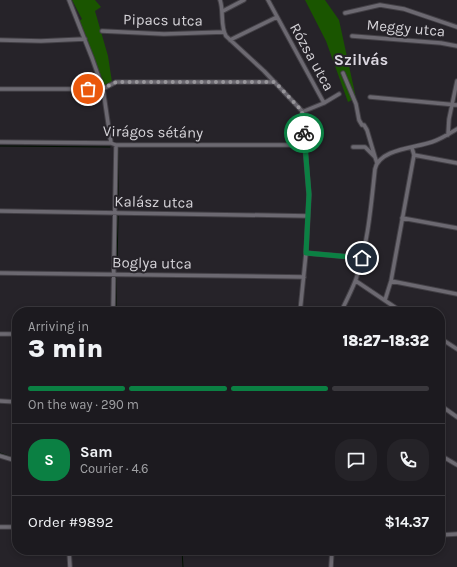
<!DOCTYPE html>
<meta charset="utf-8">
<style>
:root{--surface:#1c1a1f;--page:#252328;--text:#f1f3f6;--muted:#a0a1a4;--line:#3a383d;--accent:#0b8043}
body{margin:0;font-family:Karla,sans-serif;background:var(--page);color:var(--text);height:100vh;display:flex;flex-direction:column;font-size:15px;white-space:nowrap}
*{box-sizing:border-box;margin:0}
p{font-size:13px;color:var(--muted)}
.icon{flex:none;width:22px;height:22px;fill:none;stroke:currentColor;stroke-width:2;stroke-linecap:round;stroke-linejoin:round}
.map{position:relative;flex:1;overflow:hidden}
.details{position:absolute;left:12px;top:307px;width:433px;height:248px;display:flex;flex-direction:column;background:var(--surface);border-radius:16px;box-shadow:0 2px 6px #0003,0 0 0 1px var(--line)}
.details>*{flex:none}
.pin{position:absolute;display:grid;place-items:center;width:34px;height:34px;color:#fff;margin:-17px;border:2px solid #fff;border-radius:50%;box-shadow:0 1px 4px #0007}
.courier{position:absolute;display:grid;place-items:center;width:40px;height:40px;margin:-20px;border:3px solid #0b8043;border-radius:50%;background:#fff;color:#222;box-shadow:0 1px 5px #0007}
.head em{font-style:normal;font-weight:800}
.head div{display:flex;flex-direction:column-reverse}
.head{display:flex;align-items:center;justify-content:space-between;height:68px;padding:0 16px}
h1{font-size:26px;font-weight:800;line-height:30px}
.bar{display:grid;grid-template-columns:repeat(4,1fr);gap:6px 4px;align-content:center;height:48px;padding:0 16px}
.bar i{height:5px;border-radius:3px;background:var(--line)}
.bar .on{background:var(--accent)}
.bar p{grid-column:span 4}
.line{display:flex;align-items:center;gap:10px;padding:0 16px;border-top:1px solid var(--line)}
.line div{flex:1}
.round{display:grid;place-items:center;flex:none;width:42px;height:42px;border-radius:16px;background:var(--page)}
.map>svg:first-child{display:block}
.green{fill:#1a5500}
.lines{fill:none;stroke-linecap:round;stroke-linejoin:round}
.stream{stroke:#021200;stroke-width:1}
.minor-casing{stroke:#434046;stroke-width:5.5}
.minor{stroke:#6c6971;stroke-width:3.5}
.done{stroke:#98969b;stroke-width:4;stroke-dasharray:0 7.2}
.route{stroke:#0b8043;stroke-width:5}
.labels{text-anchor:middle;dominant-baseline:central;stroke-width:4;stroke-linejoin:round;paint-order:stroke}
.street-label{font-size:15px;fill:#d6d4d9;stroke:#262329}
.neighbourhood-label{font-size:16px;font-weight:bold;fill:#dcd8e1;stroke:#262329}
</style>
<div class="map">
<svg width="457" height="567" viewBox="0 0 457 567">
<rect width="100%" height="100%" fill="#262329"/>
<path class="green" d="M 72,0 L 95,0 L 101,7 L 95,11 L 108,56 L 112,82 L 103,86 L 79,21 L 82,19 Z
M 305,0 L 325,0 L 339,20 L 356,98 L 348,102 L 326,41 Z"/>
<g class="lines">
<path class="stream" d="M 0,146 L 110,147
M 118,147 L 118,205
M 117,266 L 118,216
M 116,312 L 116,278
M 0,453 L 17,459
M 182,550 L 183,567"/>
<defs>
<path id="minor" d="M 69,0 L 92,58 L 103,89 L 111,143
M 220,0 C 224,11 220,26 226,36 L 264,71 L 302,111 L 309,195 L 306,253 L 300,312
M 268,0 L 324,103
M 223,11 L 244,0
M 345,13 L 380,5 L 404,9 L 457,27
M 102,31 L 164,34 L 224,32
M 352,36 L 441,43 L 457,46
M 0,40 L 41,41 L 85,39
M 230,40 L 277,17
M 343,73 L 356,104 L 359,120 L 362,125 L 364,125 L 367,130 L 375,157
M 0,89 L 103,89 L 116,82 L 275,82
M 370,97 L 457,105
M 302,112 L 324,103 L 339,94
M 448,135 L 449,119 L 457,81
M 0,142 L 111,143 L 116,145 L 304,145
M 353,147 L 365,147 L 375,157 L 377,163
M 414,155 L 457,163
M 0,211 L 308,216
M 402,218 L 457,228
M 306,253 L 362,258
M 0,273 L 304,277
M 356,281 L 402,312
M 391,281 L 457,294
M 385,300 L 391,281 L 414,155 L 412,148
M 113,312 L 116,145
M 341,312 C 346,301 352,290 356,279 C 368,244 371,206 375,169 C 379,149 415,148 432,142 C 441,139 449,134 457,129
M 0,334 L 17,334
M 440,338 L 457,349
M 0,401 L 17,402
M 440,405 L 457,417
M 440,455 L 457,465
M 0,456 L 17,461
M 0,527 L 17,527
M 440,535 L 457,534
M 69,550 L 70,567
M 331,567 L 332,550"/>
</defs>
<use href="#minor" class="minor-casing"/>
<use href="#minor" class="minor"/>
</g>
<g class="lines">
<path class="done" d="M 88,89 L 102,89 L 116,82 L 275,82 L 302,111 L 304,133"/>
<path class="route" d="M 304,133 L 309,194 L 306,253 L 362,258"/>
</g>
<g class="labels">
<g class="street-label">
<text transform="translate(163 20) rotate(1)">Pipacs utca</text>
<text transform="translate(406 28) rotate(5)">Meggy utca</text>
<text transform="translate(312 57) rotate(61)">Rózsa utca</text>
<text transform="translate(153 132) rotate(1)">Virágos sétány</text>
<text transform="translate(154 202) rotate(1)">Kalász utca</text>
<text transform="translate(152 263) rotate(1)">Boglya utca</text>
</g>
<g class="neighbourhood-label">
<text x="361" y="59">Szilvás</text>
</g>
</g>
</svg>
<div class="pin" style="left:88px;top:89px;background:#ea580c"><svg class="icon" aria-label="bag" viewBox="0 0 24 24"><path d="M5 8h14l-1 12H6zM9 8a3 3 0 0 1 6 0"/></svg></div>
<div class="pin" style="left:362px;top:258px;background:#1f2937"><svg class="icon" aria-label="home" viewBox="0 0 24 24"><path d="M3 11l9-7 9 7M6 9v11h12V9"/></svg></div>
<div class="courier" style="left:304px;top:133px"><svg class="icon" aria-label="bike" viewBox="0 0 24 24"><circle cx="6" cy="16" r="4"/><circle cx="18" cy="16" r="4"/><path d="M6 16l4-8h5l3 8M10 8l3 8H6M13 5h3"/></svg></div>
<section class="details">
<div class="head"><div><h1>3 min</h1><p>Arriving in</p></div><em>18:27–18:32</em></div>
<div class="bar"><i class="on"></i><i class="on"></i><i class="on"></i><i></i><p>On the way · 290 m</p></div>
<div class="line" style="height:72px"><b class="round" style="background:var(--accent);color:#fff">S</b><div><b>Sam</b><p>Courier · 4.6</p></div><a class="round"><svg class="icon" aria-label="chat" viewBox="0 0 24 24"><path d="M4 5h16v11H9l-5 4z"/></svg></a><a class="round"><svg class="icon" aria-label="phone" viewBox="0 0 24 24"><path d="M5 4h4l2 5-3 2q2 4 5 5l2-3 5 2v4C11 20 4 13 5 4z"/></svg></a></div>
<div class="line" style="height:52px"><div>Order #9892</div><b>$14.37</b></div>
</section>
</div>
